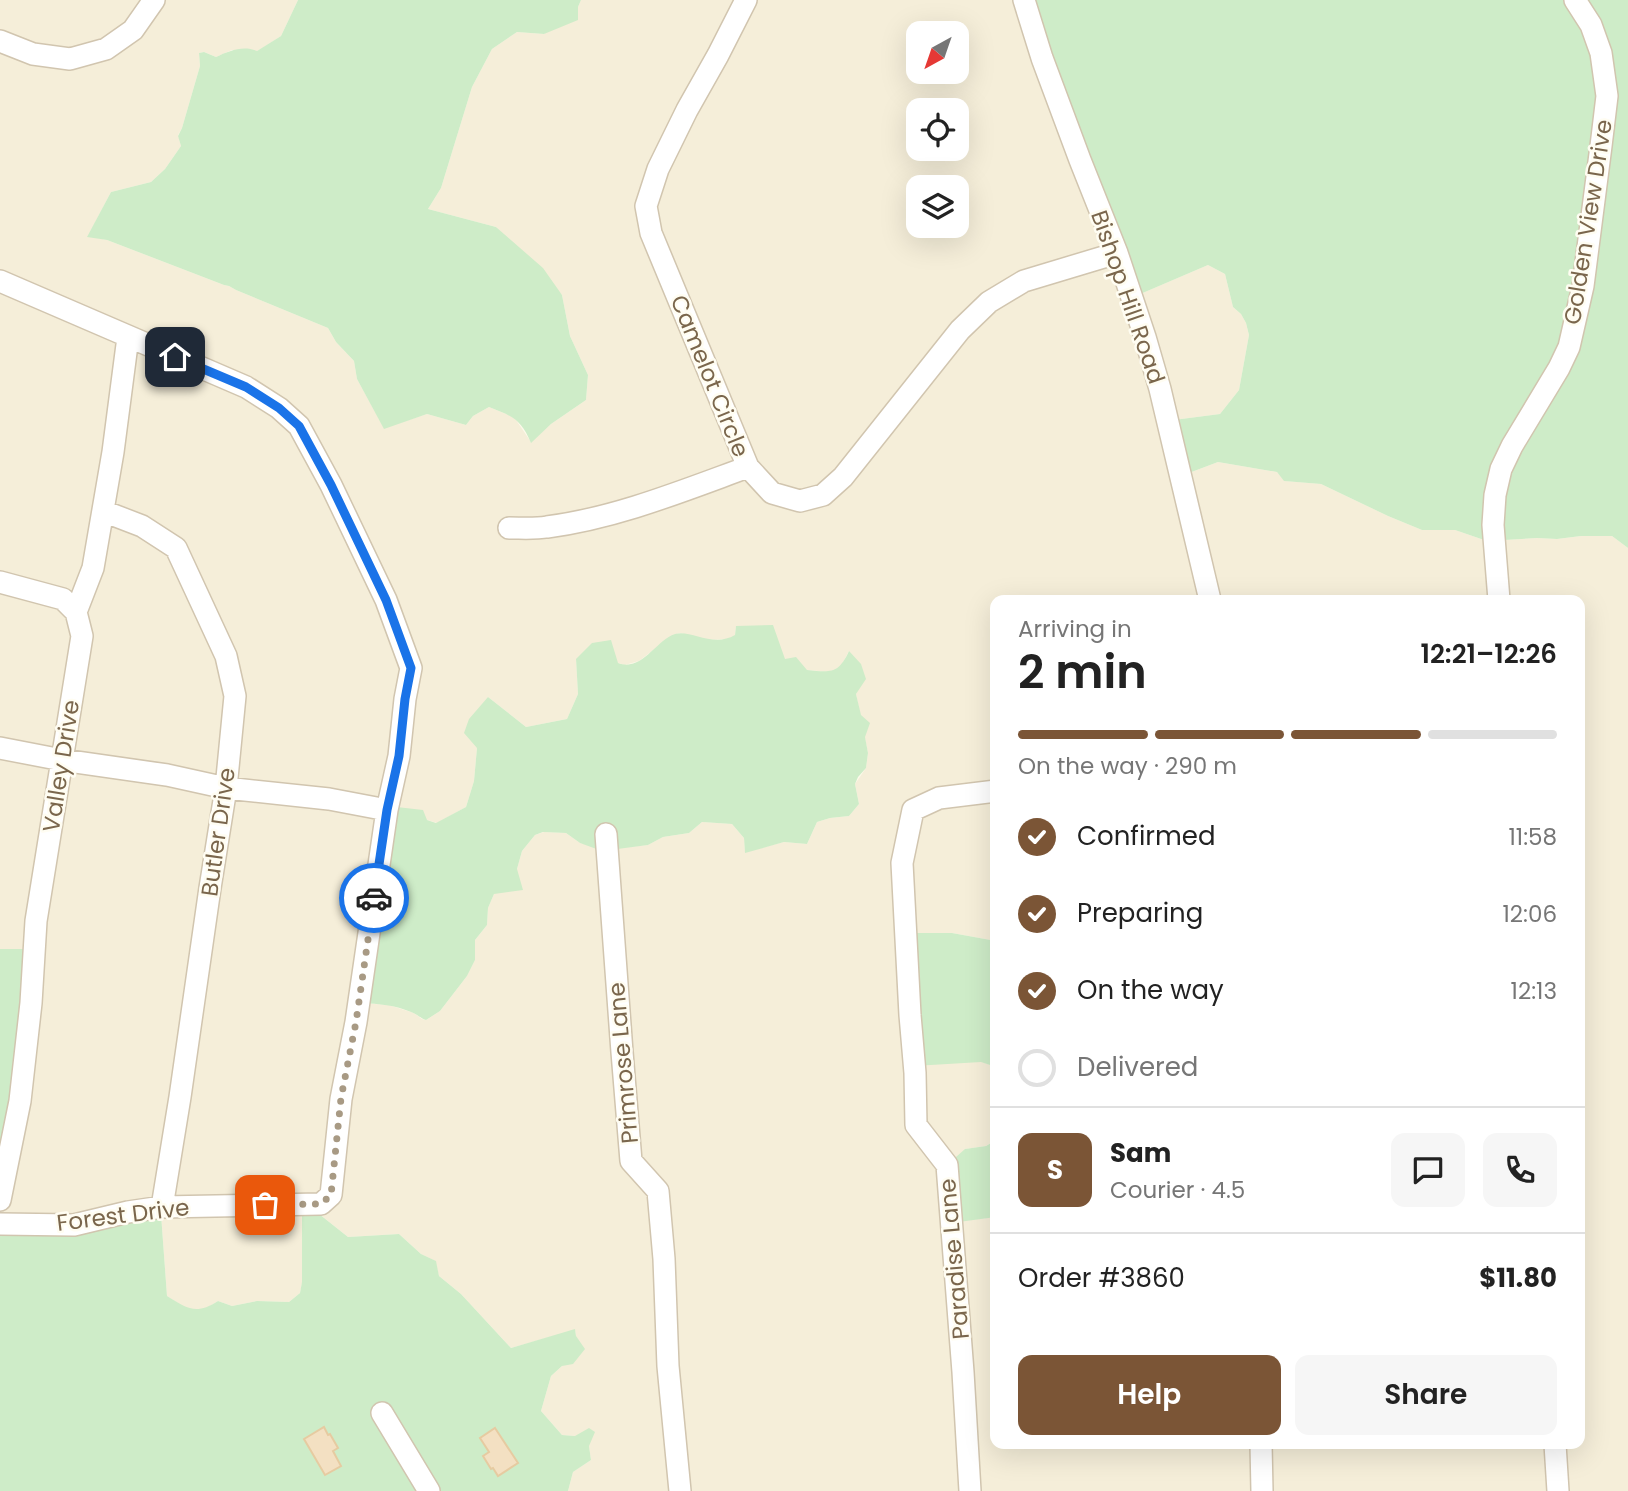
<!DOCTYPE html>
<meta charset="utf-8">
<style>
:root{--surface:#fff;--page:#f6f6f6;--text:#222;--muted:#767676;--line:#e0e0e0;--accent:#7b5536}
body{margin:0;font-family:Poppins,sans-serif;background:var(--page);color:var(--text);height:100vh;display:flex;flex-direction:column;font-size:26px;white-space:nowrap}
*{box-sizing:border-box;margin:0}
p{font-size:23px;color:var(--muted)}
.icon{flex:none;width:38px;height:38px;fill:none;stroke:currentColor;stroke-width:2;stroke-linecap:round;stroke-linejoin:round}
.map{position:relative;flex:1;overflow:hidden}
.panel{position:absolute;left:990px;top:595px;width:595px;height:854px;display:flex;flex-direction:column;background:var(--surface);border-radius:14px;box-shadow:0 7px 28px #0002}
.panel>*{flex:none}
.needle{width:46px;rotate:220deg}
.controls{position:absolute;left:906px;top:21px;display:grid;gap:14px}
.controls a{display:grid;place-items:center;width:63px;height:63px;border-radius:14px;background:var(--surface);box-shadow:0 7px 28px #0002;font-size:35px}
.pin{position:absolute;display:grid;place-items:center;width:60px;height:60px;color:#fff;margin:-30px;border-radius:14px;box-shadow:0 4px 10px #0006}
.courier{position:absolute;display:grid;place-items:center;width:70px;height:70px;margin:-35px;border:5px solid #1a73e8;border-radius:50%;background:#fff;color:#222;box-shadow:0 2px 9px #0007}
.overview em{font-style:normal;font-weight:600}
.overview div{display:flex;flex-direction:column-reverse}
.overview{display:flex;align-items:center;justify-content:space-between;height:119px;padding:0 28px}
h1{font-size:46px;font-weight:600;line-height:52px}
.bar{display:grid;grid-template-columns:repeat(4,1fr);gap:10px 7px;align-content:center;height:84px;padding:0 28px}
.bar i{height:9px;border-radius:5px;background:var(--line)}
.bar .active{background:var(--accent)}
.bar p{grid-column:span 4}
.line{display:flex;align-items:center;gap:18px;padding:0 28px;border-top:2px solid var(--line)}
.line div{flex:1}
.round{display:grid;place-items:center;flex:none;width:74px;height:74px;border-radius:14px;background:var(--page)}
ol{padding:0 28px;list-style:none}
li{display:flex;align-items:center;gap:21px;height:77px}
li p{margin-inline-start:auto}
li .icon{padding:7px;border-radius:50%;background:var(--accent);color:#fff;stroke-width:4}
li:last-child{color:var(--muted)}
li i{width:38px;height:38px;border:4px solid var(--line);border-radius:50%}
.button{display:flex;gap:14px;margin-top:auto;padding:14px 28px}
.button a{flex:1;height:80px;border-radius:14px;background:var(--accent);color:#fff;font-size:28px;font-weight:600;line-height:80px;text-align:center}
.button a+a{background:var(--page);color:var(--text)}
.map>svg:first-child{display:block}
.residential{fill:#f5eed9;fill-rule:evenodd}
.green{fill:#ceecc8}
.building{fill:#f3e0c2;stroke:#e6cba1;stroke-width:2}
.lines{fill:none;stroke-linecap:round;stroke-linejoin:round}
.minor-casing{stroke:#d1c5af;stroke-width:24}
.minor{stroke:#fff;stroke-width:21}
.done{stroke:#a89a84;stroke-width:7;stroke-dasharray:0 12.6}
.route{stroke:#1a73e8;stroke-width:9}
.labels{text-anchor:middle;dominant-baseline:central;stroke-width:5;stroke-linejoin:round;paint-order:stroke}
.street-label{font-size:23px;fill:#7a664c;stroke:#fffdf2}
</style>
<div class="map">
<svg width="1628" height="1491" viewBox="0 0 1628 1491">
<rect width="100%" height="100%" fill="#fdfaeb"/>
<path class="residential" d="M 0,0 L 298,0 L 281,36 L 261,49 L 257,51 L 232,50 L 216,57 L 204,52 L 199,53 L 200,66 L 182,128 L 178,135 L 181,146 L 165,169 L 151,182 L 111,192 L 88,236 L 107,240 L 224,285 L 229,286 L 236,290 L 328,328 L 336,342 L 354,361 L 357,379 L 384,428 L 427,414 L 466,425 L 473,416 L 489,407 L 514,417 L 531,442 L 551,424 L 586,400 L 588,375 L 570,336 L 562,295 L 496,227 L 428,209 L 441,188 L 472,87 L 492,49 L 517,32 L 544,34 L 578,7 L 581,0 L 1023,0 L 1131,298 L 1208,265 L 1225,274 L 1233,307 L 1241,314 L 1246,323 L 1249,335 L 1239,390 L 1220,414 L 1166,421 L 1181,476 L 1218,462 L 1277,472 L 1285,481 L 1321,484 L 1388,516 L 1422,530 L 1455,530 L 1487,541 L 1537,538 L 1557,539 L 1581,536 L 1612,536 L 1628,548 L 1628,1491 L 568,1491 L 573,1472 L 591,1460 L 589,1446 L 575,1436 L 562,1435 L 541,1411 L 551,1376 L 562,1366 L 576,1336 L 575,1330 L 511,1348 L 461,1294 L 439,1276 L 435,1261 L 421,1254 L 399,1234 L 348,1237 L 309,1206 L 302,1283 L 300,1293 L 289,1302 L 257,1301 L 232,1306 L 218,1301 L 204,1310 L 187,1309 L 167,1296 L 161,1214 L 0,1224 L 0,1194 L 30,949 L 0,949 ZM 919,33 L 957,33 L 957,72 L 919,72 ZM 919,110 L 957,110 L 957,149 L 919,149 ZM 919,187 L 957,187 L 957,226 L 919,226 ZM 996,600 L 1580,600 L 1580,1444 L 996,1444 L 996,1217 L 951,1222 L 965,1149 L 986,1146 L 996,1140 L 996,1067 L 982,1062 L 952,933 L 996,941 ZM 736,626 L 785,660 L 799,662 L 806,670 L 830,672 L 840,668 L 849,651 L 859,686 L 856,694 L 868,753 L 866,768 L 855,784 L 859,804 L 849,816 L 830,818 L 817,822 L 807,844 L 784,842 L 745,852 L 744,838 L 732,824 L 702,822 L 689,833 L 663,837 L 648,845 L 608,849 L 580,843 L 566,833 L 544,832 L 535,835 L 522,851 L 517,869 L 494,894 L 488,908 L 487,925 L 475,940 L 475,960 L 467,976 L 440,1011 L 426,1020 L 422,1019 L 414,1013 L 389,1005 L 361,1003 L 427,820 L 437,823 L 466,807 L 474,781 L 477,748 L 488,697 L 526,727 L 567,719 L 578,694 L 576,659 L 618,663 L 625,665 L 639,661 L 673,635 L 680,633 L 706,640 L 730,639 L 735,636 Z"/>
<path class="green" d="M 298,0 L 581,0 L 578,7 L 578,20 L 544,34 L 517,32 L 492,49 L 472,87 L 441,188 L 428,209 L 496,227 L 543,268 L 562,295 L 570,336 L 588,375 L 586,400 L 551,424 L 531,443 C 521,419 512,416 489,407 L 473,416 L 466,425 L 427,414 L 384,429 L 357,379 L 354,361 L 336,342 L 328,328 L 236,290 L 229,286 L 224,285 L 107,240 L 87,237 L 111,192 L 151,182 L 165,169 L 181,146 L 178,136 L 182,128 L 200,66 L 199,53 L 204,52 L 216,57 C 229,51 243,45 257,51 L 281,36 Z
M 1023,0 L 1628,0 L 1628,548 L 1612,536 L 1581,536 L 1557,539 L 1537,538 L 1487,541 L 1455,530 L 1422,530 L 1388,516 L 1321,484 L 1284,481 L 1277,472 L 1218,462 L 1181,476 L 1166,421 L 1220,414 L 1239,390 L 1249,335 L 1246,323 L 1241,314 L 1233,307 L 1225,274 L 1208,265 L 1131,298 Z
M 773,625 L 785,659 L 796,657 L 807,670 C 830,672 838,675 849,651 L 861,664 L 866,679 L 856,694 L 861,715 L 870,723 L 865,737 L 868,753 L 866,768 L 858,777 L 855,784 L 859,804 L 849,816 L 830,818 L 817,822 L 807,844 L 784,842 L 745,853 L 744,838 L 732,824 L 702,822 L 689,833 L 663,837 L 648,845 L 602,851 L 580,843 L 566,833 L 543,832 L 535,835 L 522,851 L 517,869 L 523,890 L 494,894 L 488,908 L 487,925 L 475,940 L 475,960 L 467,976 L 440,1011 L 426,1020 C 420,1018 417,1014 411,1012 C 395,1005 379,1004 361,1003 L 388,806 L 423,810 L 427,820 L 436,823 L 466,807 L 474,781 L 477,748 L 464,733 L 469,719 L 488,697 L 526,727 L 567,719 L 578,694 L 576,659 L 592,643 L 611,640 L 618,663 C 642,672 655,641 675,634 C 690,629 713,648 735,635 L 736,626 Z
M 906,933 L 952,933 L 996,941 L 996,1067 L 981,1062 L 914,1066 Z
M 0,949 L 31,949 L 0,1194 Z
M 996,1140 L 996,1170 L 991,1180 L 996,1217 L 951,1223 L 947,1165 L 965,1149 L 986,1146 Z
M 309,1206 L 348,1237 L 399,1234 L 421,1254 L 436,1261 L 439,1276 L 461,1294 L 511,1348 L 575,1329 L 576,1336 L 585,1349 L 573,1364 L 562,1366 L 551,1376 L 541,1411 L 562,1435 L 575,1436 L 589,1428 L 595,1432 L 589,1446 L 591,1460 L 573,1472 L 568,1491 L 0,1491 L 0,1224 L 161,1214 L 167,1296 C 188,1309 196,1315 218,1301 L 232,1306 L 257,1301 L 289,1302 L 300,1293 L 302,1282 L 302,1207 Z"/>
<path class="building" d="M 324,1427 L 328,1435 L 330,1434 L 338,1448 L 333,1451 L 341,1466 L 325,1475 L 304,1439 Z
M 495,1428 L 518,1463 L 498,1476 L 493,1468 L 491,1469 L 483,1456 L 489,1452 L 480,1438 Z"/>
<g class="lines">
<defs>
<path id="minor" d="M 746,0 L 718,55 L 687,110 L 658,169 L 646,206 L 651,233 L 748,467 L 772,493 L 800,501 L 823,495 L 843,477 L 960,330 L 989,302 L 1024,281 L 1117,253
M 1024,0 L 1042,58 L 1080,160 L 1117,253 L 1145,337 L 1160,389 L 1210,600
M 0,41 L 33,54 L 70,59 L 106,49 L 133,30 L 154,0
M 0,281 L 246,387 L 279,408 L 299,426 L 331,485 L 386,600 L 411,668 L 405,699 L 399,756 L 387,810 L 356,1022 L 341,1099 L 331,1195 L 321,1204 L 162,1207 L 128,1212 L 74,1225 L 0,1224
M 103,511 L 142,526 L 176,548 L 226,656 L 235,696 L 226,788 L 210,888 L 180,1097 L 162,1207
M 509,528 C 522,528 535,529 547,527 C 616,518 682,491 748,467
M 0,582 L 63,599 L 76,612
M 1499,600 L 1493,525 L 1495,495 L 1501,469 L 1512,446 L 1559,368 L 1569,347 L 1583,286 L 1601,146 L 1607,96 L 1601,53 L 1591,25 L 1575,0
M 0,748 L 62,760 L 167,775 L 226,788 L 329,799 L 387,810
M 606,834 L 622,1052 L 631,1161 L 658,1191 L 664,1259 L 668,1366 L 680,1491
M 0,1200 L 20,1101 L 31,1003 L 36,921 L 82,636 L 76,612 L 93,568 L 113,452 L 128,337
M 382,1413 L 429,1491
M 1261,1444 L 1262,1491
M 1555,1444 L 1558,1491
M 970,1491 L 963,1372 L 947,1165 L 916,1125 L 915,1073 L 910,1015 L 902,863 L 913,810 L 939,798 L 996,791"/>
</defs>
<use href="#minor" class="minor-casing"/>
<use href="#minor" class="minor"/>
</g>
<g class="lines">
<path class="done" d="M 265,1205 L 321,1204 L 331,1195 L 341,1098 L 356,1022 L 374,898"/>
<path class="route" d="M 175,357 L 246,387 L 279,408 L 299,426 L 331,485 L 386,600 L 411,668 L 405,699 L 399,756 L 387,810 L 374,898"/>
</g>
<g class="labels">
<g class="street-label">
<text transform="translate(1588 222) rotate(-81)">Golden View Drive</text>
<text transform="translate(1128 297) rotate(71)">Bishop Hill Road</text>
<text transform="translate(710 376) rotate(68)">Camelot Circle</text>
<text transform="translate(61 766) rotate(-81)">Valley Drive</text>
<text transform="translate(218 832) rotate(-82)">Butler Drive</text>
<text transform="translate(623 1063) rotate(-95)">Primrose Lane</text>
<text transform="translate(123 1215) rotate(-7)">Forest Drive</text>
<text transform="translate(954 1259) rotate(-95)">Paradise Lane</text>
</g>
</g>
</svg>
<div class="controls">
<a><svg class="needle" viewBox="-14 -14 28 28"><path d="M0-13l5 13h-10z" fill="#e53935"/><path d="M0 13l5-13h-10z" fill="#767676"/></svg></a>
<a><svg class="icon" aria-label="locate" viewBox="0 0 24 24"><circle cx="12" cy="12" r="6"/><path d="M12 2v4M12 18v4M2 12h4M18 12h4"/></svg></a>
<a><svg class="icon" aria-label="layers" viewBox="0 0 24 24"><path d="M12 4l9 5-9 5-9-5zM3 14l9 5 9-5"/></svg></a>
</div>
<div class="pin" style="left:265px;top:1205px;background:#ea580c"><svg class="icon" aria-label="bag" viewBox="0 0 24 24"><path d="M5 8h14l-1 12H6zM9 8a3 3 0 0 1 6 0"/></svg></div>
<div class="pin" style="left:175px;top:357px;background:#1f2937"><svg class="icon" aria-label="home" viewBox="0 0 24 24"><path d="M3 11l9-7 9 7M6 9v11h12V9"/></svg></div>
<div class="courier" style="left:374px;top:898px"><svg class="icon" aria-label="car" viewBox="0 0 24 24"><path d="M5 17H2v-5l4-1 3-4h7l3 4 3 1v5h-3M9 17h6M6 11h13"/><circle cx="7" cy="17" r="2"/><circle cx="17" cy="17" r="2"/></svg></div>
<section class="panel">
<div class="overview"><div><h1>2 min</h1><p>Arriving in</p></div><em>12:21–12:26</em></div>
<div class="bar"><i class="active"></i><i class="active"></i><i class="active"></i><i></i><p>On the way · 290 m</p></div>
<ol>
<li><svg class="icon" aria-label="check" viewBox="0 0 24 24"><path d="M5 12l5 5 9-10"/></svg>Confirmed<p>11:58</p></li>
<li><svg class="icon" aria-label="check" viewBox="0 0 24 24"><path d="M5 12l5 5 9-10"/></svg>Preparing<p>12:06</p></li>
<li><svg class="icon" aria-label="check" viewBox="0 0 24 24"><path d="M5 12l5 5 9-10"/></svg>On the way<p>12:13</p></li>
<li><i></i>Delivered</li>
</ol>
<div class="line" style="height:126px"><b class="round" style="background:var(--accent);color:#fff">S</b><div><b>Sam</b><p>Courier · 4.5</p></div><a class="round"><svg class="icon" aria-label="chat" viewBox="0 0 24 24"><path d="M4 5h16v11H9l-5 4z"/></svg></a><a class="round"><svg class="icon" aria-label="phone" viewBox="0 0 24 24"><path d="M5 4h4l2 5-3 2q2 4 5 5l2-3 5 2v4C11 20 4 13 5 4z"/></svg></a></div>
<div class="line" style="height:91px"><div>Order #3860</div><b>$11.80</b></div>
<div class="button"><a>Help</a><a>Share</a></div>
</section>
</div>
